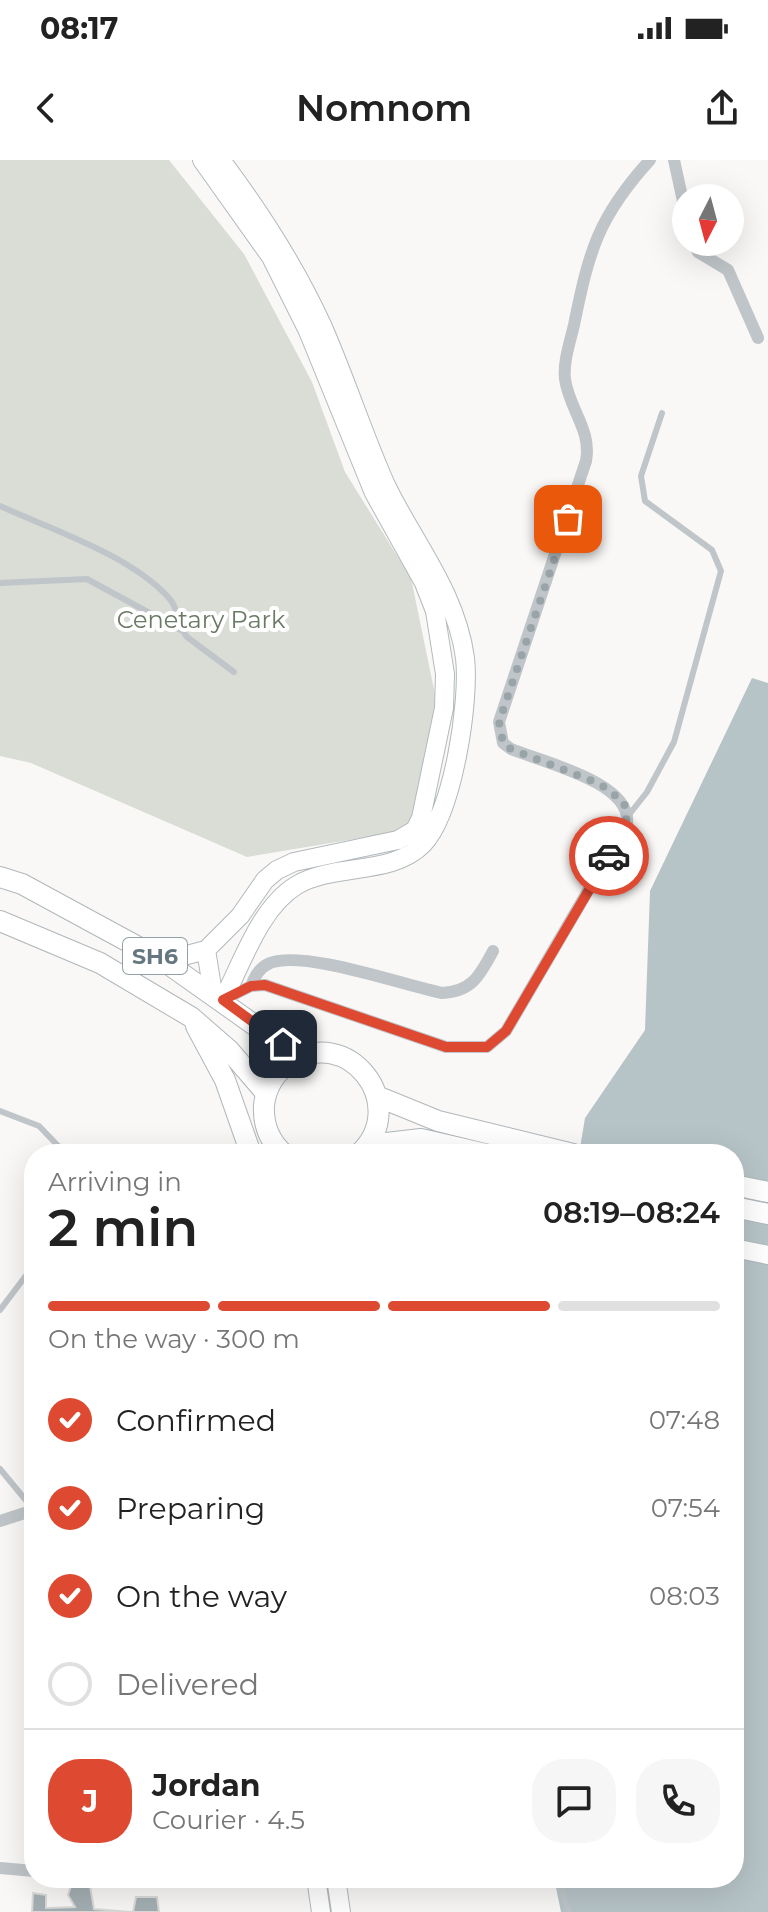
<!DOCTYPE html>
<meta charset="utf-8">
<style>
:root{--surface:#fff;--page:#f6f6f6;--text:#222;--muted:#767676;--line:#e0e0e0;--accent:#de4931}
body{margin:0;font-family:Montserrat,sans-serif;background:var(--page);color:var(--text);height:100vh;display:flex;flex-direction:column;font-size:30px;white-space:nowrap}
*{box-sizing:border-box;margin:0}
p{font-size:26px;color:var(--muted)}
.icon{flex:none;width:44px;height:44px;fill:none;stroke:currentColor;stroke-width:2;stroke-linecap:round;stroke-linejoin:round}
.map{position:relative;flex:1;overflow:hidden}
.sheet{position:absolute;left:24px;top:984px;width:720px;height:744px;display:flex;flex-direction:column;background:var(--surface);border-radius:32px;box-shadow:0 8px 32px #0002}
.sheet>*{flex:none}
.needle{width:52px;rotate:186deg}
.fabs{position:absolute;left:672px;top:24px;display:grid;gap:16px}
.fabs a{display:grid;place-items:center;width:72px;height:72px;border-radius:50%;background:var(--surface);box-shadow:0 8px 32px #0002;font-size:40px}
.pin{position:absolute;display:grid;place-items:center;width:68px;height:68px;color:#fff;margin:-34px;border-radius:16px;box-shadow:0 4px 12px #0006}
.courier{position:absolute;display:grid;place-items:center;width:80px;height:80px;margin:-40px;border:6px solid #de4931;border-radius:50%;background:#fff;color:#222;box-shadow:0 2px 10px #0007}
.head em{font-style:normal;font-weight:600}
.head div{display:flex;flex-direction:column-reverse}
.head{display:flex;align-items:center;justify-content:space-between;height:136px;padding:0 24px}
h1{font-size:52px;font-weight:600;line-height:60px}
.bar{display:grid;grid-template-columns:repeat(4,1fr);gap:12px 8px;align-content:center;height:96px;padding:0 24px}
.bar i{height:10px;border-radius:6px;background:var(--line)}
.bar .current{background:var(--accent)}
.bar p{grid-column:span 4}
.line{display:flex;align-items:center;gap:20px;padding:0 24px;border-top:2px solid var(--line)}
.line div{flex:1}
.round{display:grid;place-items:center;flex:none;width:84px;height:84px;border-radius:32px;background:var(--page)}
ol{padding:0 24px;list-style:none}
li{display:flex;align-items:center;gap:24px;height:88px}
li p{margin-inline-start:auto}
li .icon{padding:8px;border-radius:50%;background:var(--accent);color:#fff;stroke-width:4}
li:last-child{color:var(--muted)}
li i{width:44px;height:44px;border:4px solid var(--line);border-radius:50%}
.status{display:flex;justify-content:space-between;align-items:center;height:56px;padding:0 40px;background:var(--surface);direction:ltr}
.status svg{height:22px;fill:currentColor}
header{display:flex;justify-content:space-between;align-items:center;height:104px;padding:0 24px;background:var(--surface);font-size:36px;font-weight:600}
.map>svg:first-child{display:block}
.green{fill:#d9ddd6}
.water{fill:#b7c4c7}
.building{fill:#a4afb3;stroke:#dadad9;stroke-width:2}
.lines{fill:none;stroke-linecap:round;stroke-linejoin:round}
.secondary-casing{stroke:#b2b9bc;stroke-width:20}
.primary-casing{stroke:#b1b7ba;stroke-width:22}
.lane{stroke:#bfc5c8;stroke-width:6}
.street{stroke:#bfc5c8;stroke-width:12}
.secondary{stroke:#fff;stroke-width:18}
.primary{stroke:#fff;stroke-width:20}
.done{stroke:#99a4a9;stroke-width:8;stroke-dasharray:0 14.4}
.route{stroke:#de4931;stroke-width:10}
.labels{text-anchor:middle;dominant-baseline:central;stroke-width:8;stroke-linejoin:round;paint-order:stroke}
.shield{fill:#fff;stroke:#93a0a6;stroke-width:2}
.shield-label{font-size:22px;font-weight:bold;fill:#657780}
.park-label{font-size:24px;fill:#697963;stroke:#fff}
</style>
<div class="status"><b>08:17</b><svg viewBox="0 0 49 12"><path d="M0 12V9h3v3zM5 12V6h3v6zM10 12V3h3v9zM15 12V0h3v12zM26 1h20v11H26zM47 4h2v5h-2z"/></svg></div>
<header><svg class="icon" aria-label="back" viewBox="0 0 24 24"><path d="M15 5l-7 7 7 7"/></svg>Nomnom<svg class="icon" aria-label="share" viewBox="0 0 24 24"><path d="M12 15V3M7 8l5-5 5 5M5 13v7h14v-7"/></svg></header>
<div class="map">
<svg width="768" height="1752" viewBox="0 0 768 1752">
<rect width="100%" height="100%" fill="#f9f8f6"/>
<path class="green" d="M 0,0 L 169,0 L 244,94 L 312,222 L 345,312 L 411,418 L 437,544 L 409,670 L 247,697 L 31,603 L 0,596 Z"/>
<path class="water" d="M 752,518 L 768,523 L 768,1752 L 561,1752 L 554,1718 L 734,1718 L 734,994 L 579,994 L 585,958 L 645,870 L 650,731 Z"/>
<path class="building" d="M 71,1726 L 90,1726 L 94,1749 L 132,1752 L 32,1752 L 33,1733 L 46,1735 L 46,1748 L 75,1747 L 68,1735 Z
M 136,1737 L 157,1737 L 159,1752 L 133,1752 Z"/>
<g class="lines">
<defs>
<path id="secondary" d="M 221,0 C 260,52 295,106 322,165 C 345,217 362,271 385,323 C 413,382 456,431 465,498 C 470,541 453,653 423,684 C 392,716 334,703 297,725 C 260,747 242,803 223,840
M 206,790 L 213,833
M 164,801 L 206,790 L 240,756 L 265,720 L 277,710 L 294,702 L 398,680 L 415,670 L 421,658 L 444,548 L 445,514 L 435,451 L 424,423 L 374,333 L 308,171 L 271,97 L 202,0
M 734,1088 L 768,1095
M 316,1718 L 321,1752
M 336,1718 L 341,1752"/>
<path id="primary" d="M 0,717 L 22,724 L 164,801 L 298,896
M 0,761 L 100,803 L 191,857 L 229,890 L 265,932
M 196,866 L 225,920 L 251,994
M 379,937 L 438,961 L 573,994
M 369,985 L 421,979 L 486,994
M 284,994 C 269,981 263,964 264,945 C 266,928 274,914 288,904 C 347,862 412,945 359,994
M 734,1025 L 768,1032
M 734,1047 L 768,1054"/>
</defs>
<use href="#secondary" class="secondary-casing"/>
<use href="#primary" class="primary-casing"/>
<path class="lane" d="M 0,346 C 53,370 130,395 169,438 C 180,450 177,465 187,477 L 234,512
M 0,423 L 87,419 L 181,470
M 628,656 L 647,632 L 674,582 L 721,411 L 712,390 L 645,341 L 641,316 L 662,253
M 0,951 L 39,966 L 66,994
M 0,1150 L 34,1105
M 0,1309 L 34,1350
M 557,1718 L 569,1752"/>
<path class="street" d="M 674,0 L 686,55
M 693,82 L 698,92 L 728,110 L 758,178
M 251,826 C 255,816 259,808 270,803 C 305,790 403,825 442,833 C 472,832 480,815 493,791
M 223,840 L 251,826 L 265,825 L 446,887 L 487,887 L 506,871 L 627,664 C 633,623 543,602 511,589 L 503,583 L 499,562 L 586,301 C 592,270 569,249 565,219 C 563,202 570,182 574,165 C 589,91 598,57 650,0
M 0,1361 L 34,1350
M 0,1708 L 34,1711"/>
<use href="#secondary" class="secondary"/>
<use href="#primary" class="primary"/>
</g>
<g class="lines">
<path class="done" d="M 568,359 L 499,562 L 503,583 L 511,589 L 600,624 L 624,642 L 627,664 L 609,696"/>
<path class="route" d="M 283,884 L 223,840 L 251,826 L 265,825 L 446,887 L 487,887 L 506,871 L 609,696"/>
</g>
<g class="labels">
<rect class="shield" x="123" y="778" width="64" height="36" rx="6"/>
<g class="shield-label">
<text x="155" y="796">SH6</text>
</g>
<g class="park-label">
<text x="201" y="459">Cenetary Park</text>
</g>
</g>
</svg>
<div class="fabs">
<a><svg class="needle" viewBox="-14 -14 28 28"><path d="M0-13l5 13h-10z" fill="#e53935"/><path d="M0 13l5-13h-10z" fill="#767676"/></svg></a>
</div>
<div class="pin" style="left:568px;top:359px;background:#ea580c"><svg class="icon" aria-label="bag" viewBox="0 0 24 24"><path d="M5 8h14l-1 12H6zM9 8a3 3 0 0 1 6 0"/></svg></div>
<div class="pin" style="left:283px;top:884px;background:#1f2937"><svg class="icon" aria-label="home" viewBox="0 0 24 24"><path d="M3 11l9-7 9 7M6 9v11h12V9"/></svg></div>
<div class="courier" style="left:609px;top:696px"><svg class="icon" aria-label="car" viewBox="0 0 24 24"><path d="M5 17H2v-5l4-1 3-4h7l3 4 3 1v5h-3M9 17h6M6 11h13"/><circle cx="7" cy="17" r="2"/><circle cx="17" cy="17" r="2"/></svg></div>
<section class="sheet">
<div class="head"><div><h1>2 min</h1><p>Arriving in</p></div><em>08:19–08:24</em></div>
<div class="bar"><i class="current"></i><i class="current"></i><i class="current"></i><i></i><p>On the way · 300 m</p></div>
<ol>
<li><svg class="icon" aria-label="check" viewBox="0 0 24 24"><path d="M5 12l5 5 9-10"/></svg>Confirmed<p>07:48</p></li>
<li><svg class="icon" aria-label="check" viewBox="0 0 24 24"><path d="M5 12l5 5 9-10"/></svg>Preparing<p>07:54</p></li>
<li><svg class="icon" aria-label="check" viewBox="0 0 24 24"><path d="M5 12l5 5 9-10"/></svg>On the way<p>08:03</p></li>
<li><i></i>Delivered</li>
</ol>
<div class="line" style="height:144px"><b class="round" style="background:var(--accent);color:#fff">J</b><div><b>Jordan</b><p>Courier · 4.5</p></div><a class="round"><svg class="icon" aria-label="chat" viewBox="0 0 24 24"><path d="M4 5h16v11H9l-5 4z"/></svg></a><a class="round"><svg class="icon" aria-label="phone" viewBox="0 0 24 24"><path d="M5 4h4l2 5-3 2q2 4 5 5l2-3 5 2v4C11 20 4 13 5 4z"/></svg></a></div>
</section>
</div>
